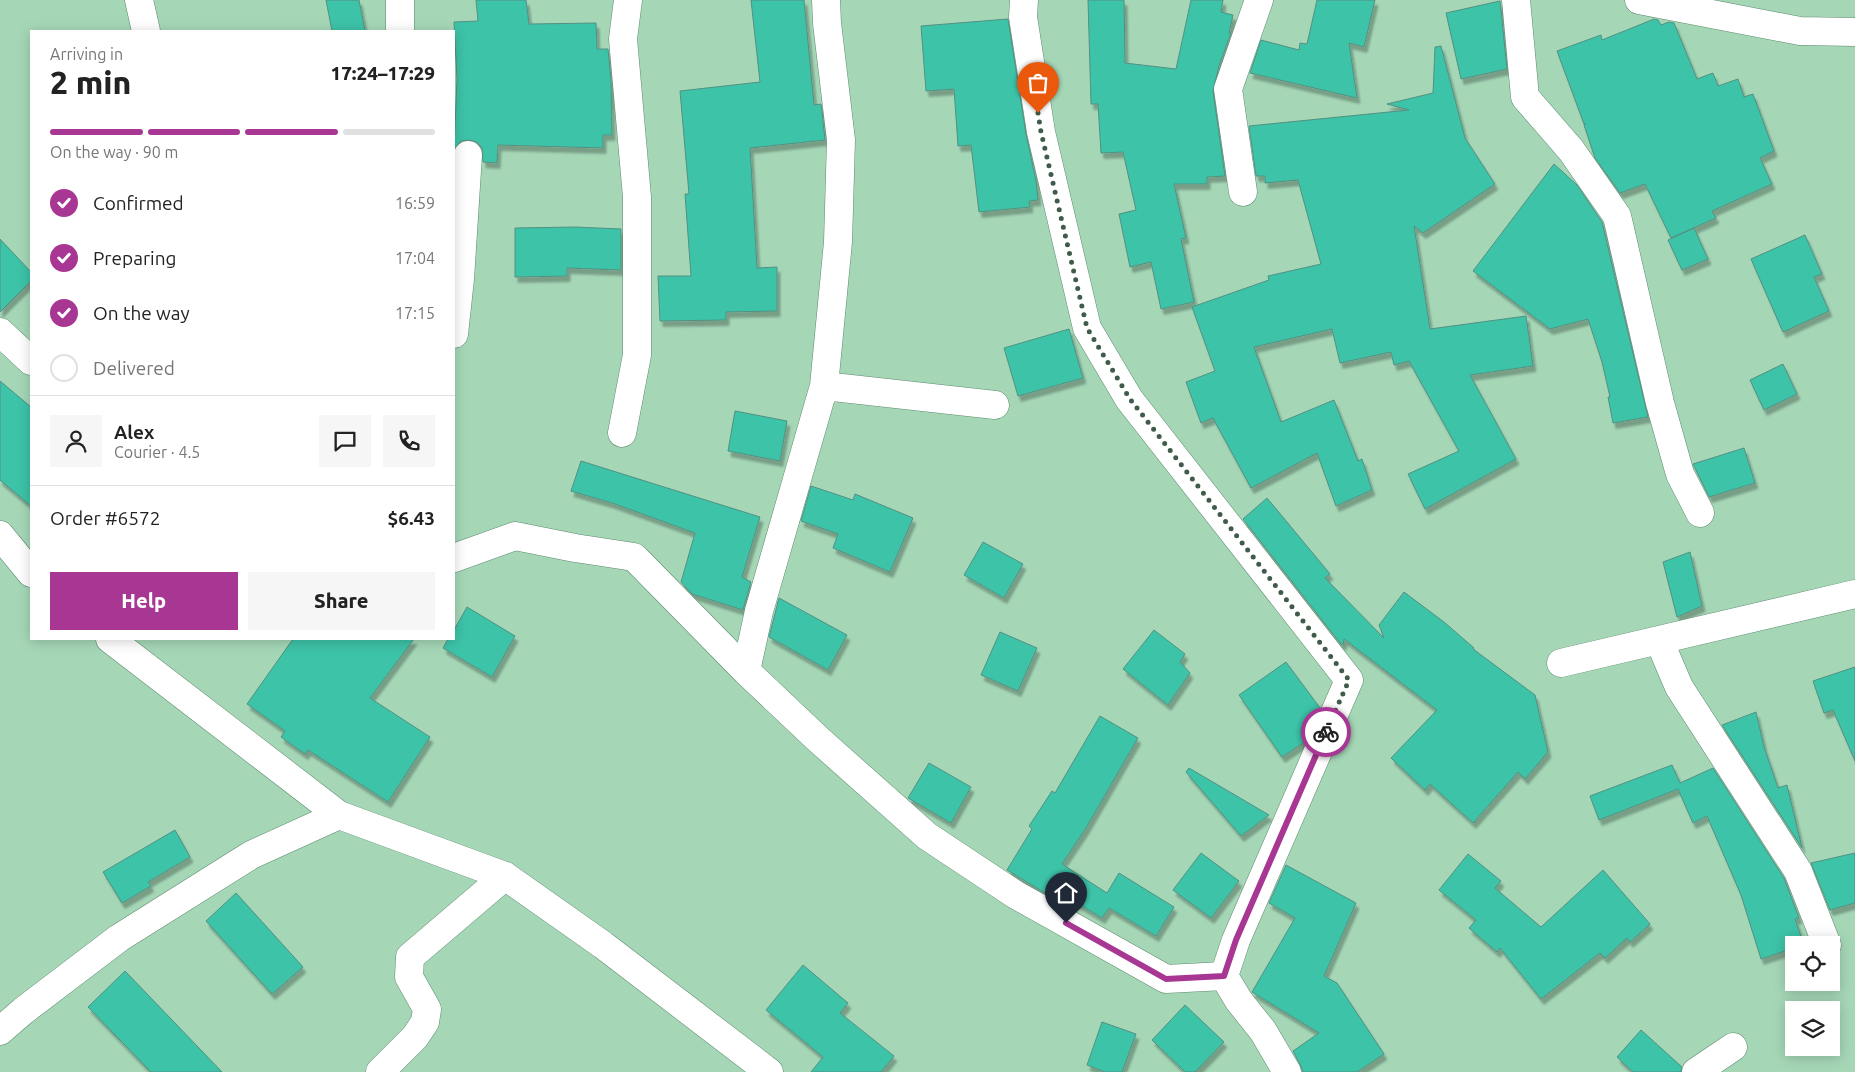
<!DOCTYPE html>
<meta charset="utf-8">
<style>
:root{--surface:#fff;--page:#f6f6f6;--text:#222;--muted:#767676;--line:#e0e0e0;--accent:#a83793}
body{margin:0;font-family:Ubuntu,sans-serif;background:var(--page);color:var(--text);height:100vh;display:flex;flex-direction:column;font-size:19px;white-space:nowrap}
*{box-sizing:border-box;margin:0}
p{font-size:16px;color:var(--muted)}
.icon{flex:none;width:28px;height:28px;fill:none;stroke:currentColor;stroke-width:2;stroke-linecap:round;stroke-linejoin:round}
.map{position:relative;flex:1;overflow:hidden}
.details{position:absolute;left:30px;top:30px;width:425px;height:610px;display:flex;flex-direction:column;background:var(--surface);border-radius:0px;box-shadow:0 2px 12px #0003}
.details>*{flex:none}
.controls{position:absolute;left:1785px;top:936px;display:grid;gap:10px}
.controls a{display:grid;place-items:center;width:55px;height:55px;border-radius:0px;background:var(--surface);box-shadow:0 2px 12px #0003;font-size:25px}
.pin{position:absolute;display:grid;place-items:center;width:42px;height:42px;color:#fff;margin:-51px -21px;border-radius:50% 50% 50% 0;rotate:-45deg;box-shadow:0 0 5px #0007}
.pin .icon{rotate:45deg}
.courier{position:absolute;display:grid;place-items:center;width:50px;height:50px;margin:-25px;border:4px solid #a83793;border-radius:50%;background:#fff;color:#222;box-shadow:0 1px 6px #0007}
.summary em{font-style:normal;font-weight:800}
.summary div{display:flex;flex-direction:column-reverse}
.summary{display:flex;align-items:center;justify-content:space-between;height:85px;padding:0 20px}
h1{font-size:32px;font-weight:800;line-height:38px}
.bar{display:grid;grid-template-columns:repeat(4,1fr);gap:8px 5px;align-content:center;height:60px;padding:0 20px}
.bar i{height:6px;border-radius:4px;background:var(--line)}
.bar .active{background:var(--accent)}
.bar p{grid-column:span 4}
.line{display:flex;align-items:center;gap:12px;padding:0 20px;border-top:1px solid var(--line)}
.line div{flex:1}
.round{display:grid;place-items:center;flex:none;width:52px;height:52px;border-radius:0px;background:var(--page)}
ol{padding:0 20px;list-style:none}
li{display:flex;align-items:center;gap:15px;height:55px}
li p{margin-inline-start:auto}
li .icon{padding:5px;border-radius:50%;background:var(--accent);color:#fff;stroke-width:4}
li:last-child{color:var(--muted)}
li i{width:28px;height:28px;border:2px solid var(--line);border-radius:50%}
.cta{display:flex;gap:10px;margin-top:auto;padding:10px 20px}
.cta a{flex:1;height:58px;border-radius:0px;background:var(--accent);color:#fff;font-size:20px;font-weight:800;line-height:58px;text-align:center}
.cta a+a{background:var(--page);color:var(--text)}
.map>svg:first-child{display:block}
.building{fill:#3cc3a8;stroke:#539081;filter:url(#shadow)}
.lines{fill:none;stroke-linecap:round;stroke-linejoin:round}
.minor-casing{stroke:#5c8a6d;stroke-width:29}
.secondary-casing{stroke:#5c8a6d;stroke-width:29}
.minor{stroke:#fff;stroke-width:28}
.secondary{stroke:#fff;stroke-width:28}
.done{stroke:#3e5c49;stroke-width:5;stroke-dasharray:0 9}
.route{stroke:#a83793;stroke-width:6}
</style>
<div class="map">
<svg width="1855" height="1072" viewBox="0 0 1855 1072">
<defs>
<filter id="shadow"><feDropShadow dx="3" dy="5.5" stdDeviation="1" flood-color="#0004"/></filter>
</defs>
<rect width="100%" height="100%" fill="#a5d7b7"/>
<path class="building" d="M 326,0 L 359,0 L 365,31 L 332,31 Z
M 476,0 L 526,0 L 529,24 L 596,23 L 597,49 L 608,49 L 611,80 L 612,135 L 603,135 L 603,148 L 498,145 L 497,163 L 483,162 L 482,148 L 477,142 L 469,140 L 461,141 L 454,150 L 457,79 L 454,22 L 478,21 Z
M 751,0 L 804,0 L 814,105 L 821,104 L 825,140 L 750,148 L 757,268 L 777,267 L 777,311 L 726,312 L 726,320 L 660,321 L 658,276 L 691,276 L 685,194 L 689,194 L 680,91 L 760,82 Z
M 1088,0 L 1124,0 L 1125,63 L 1176,69 L 1191,0 L 1223,0 L 1221,12 L 1233,15 L 1229,33 L 1231,33 L 1219,66 L 1213,91 L 1225,176 L 1207,177 L 1207,184 L 1174,184 L 1186,238 L 1181,239 L 1194,302 L 1161,309 L 1151,262 L 1130,267 L 1119,214 L 1136,210 L 1123,152 L 1101,153 L 1098,104 L 1091,104 Z
M 1317,0 L 1375,0 L 1364,47 L 1349,43 L 1357,98 L 1250,73 L 1261,40 L 1299,50 L 1300,43 L 1307,44 Z
M 1500,1 L 1507,69 L 1461,79 L 1446,13 Z
M 1008,19 L 1026,134 L 1036,181 L 1038,200 L 1029,201 L 1030,207 L 979,212 L 971,145 L 958,146 L 954,89 L 926,91 L 921,26 Z
M 1654,19 L 1658,20 L 1661,25 L 1669,22 L 1674,23 L 1697,79 L 1713,73 L 1718,86 L 1738,79 L 1744,97 L 1753,94 L 1774,151 L 1760,158 L 1772,184 L 1712,211 L 1716,218 L 1671,238 L 1645,184 L 1620,193 L 1595,158 L 1584,125 L 1586,123 L 1584,124 L 1557,51 L 1601,35 L 1602,40 Z
M 1441,46 L 1465,138 L 1495,184 L 1423,233 L 1414,226 L 1430,329 L 1526,316 L 1533,366 L 1470,375 L 1516,459 L 1425,509 L 1408,474 L 1459,451 L 1409,361 L 1394,365 L 1391,352 L 1340,363 L 1332,329 L 1254,347 L 1281,422 L 1334,400 L 1358,461 L 1362,459 L 1372,490 L 1336,506 L 1317,453 L 1251,488 L 1213,418 L 1201,423 L 1186,382 L 1215,371 L 1192,307 L 1269,280 L 1268,276 L 1321,264 L 1298,180 L 1265,183 L 1265,176 L 1256,176 L 1249,126 L 1409,110 L 1387,104 L 1433,93 L 1435,47 Z
M 1554,164 L 1577,185 L 1602,222 L 1648,417 L 1613,423 L 1608,397 L 1610,397 L 1602,362 L 1588,319 L 1550,329 L 1473,271 Z
M 575,227 L 621,229 L 621,270 L 567,268 L 567,276 L 515,277 L 515,228 Z
M 1694,228 L 1708,259 L 1682,270 L 1668,240 Z
M 1805,235 L 1822,274 L 1814,277 L 1829,311 L 1783,332 L 1751,259 Z
M 0,239 L 31,272 L 31,281 L 0,312 Z
M 1069,329 L 1083,378 L 1018,396 L 1004,348 Z
M 1783,364 L 1797,394 L 1764,410 L 1750,380 Z
M 0,381 L 31,407 L 31,506 L 0,480 Z
M 735,411 L 787,421 L 780,461 L 728,451 Z
M 1744,448 L 1755,483 L 1709,497 L 1693,464 Z
M 581,461 L 760,517 L 742,577 L 751,582 L 743,610 L 692,594 L 681,582 L 695,533 L 612,503 L 571,491 Z
M 811,486 L 853,500 L 855,494 L 913,518 L 890,572 L 833,548 L 838,534 L 801,521 Z
M 1267,498 L 1330,574 L 1325,578 L 1384,638 L 1379,625 L 1404,592 L 1444,622 L 1474,648 L 1473,649 L 1535,695 L 1548,752 L 1525,779 L 1518,772 L 1473,823 L 1430,784 L 1425,790 L 1391,758 L 1437,710 L 1344,639 L 1343,645 L 1340,643 L 1243,519 Z
M 983,542 L 1023,564 L 1004,598 L 964,575 Z
M 1690,552 L 1702,606 L 1677,617 L 1663,562 Z
M 779,598 L 847,635 L 828,670 L 769,637 Z
M 467,607 L 515,636 L 492,677 L 443,648 L 448,639 L 454,639 L 454,630 Z
M 1154,630 L 1185,654 L 1180,662 L 1190,673 L 1168,705 L 1123,669 Z
M 1000,632 L 1037,648 L 1018,691 L 981,675 Z
M 293,639 L 414,639 L 370,698 L 430,737 L 388,802 L 308,750 L 305,754 L 281,737 L 285,731 L 247,704 Z
M 1286,662 L 1320,708 L 1314,720 L 1301,730 L 1306,739 L 1306,741 L 1282,757 L 1239,695 Z
M 1855,667 L 1855,761 L 1833,710 L 1824,713 L 1813,681 Z
M 1756,712 L 1764,747 L 1778,788 L 1787,785 L 1802,848 L 1722,725 Z
M 1100,716 L 1138,738 L 1086,828 L 1062,864 L 1107,893 L 1119,873 L 1174,907 L 1156,936 L 1109,908 L 1102,918 L 1055,890 L 1050,896 L 1007,870 L 1032,829 L 1029,826 L 1052,791 L 1055,793 Z
M 929,763 L 971,787 L 951,823 L 908,798 Z
M 1672,765 L 1680,783 L 1713,768 L 1784,878 L 1799,918 L 1795,919 L 1804,945 L 1794,945 L 1794,948 L 1761,959 L 1741,895 L 1707,816 L 1693,823 L 1678,789 L 1599,820 L 1590,796 Z
M 1189,768 L 1269,815 L 1241,836 L 1186,772 Z
M 175,830 L 190,857 L 148,882 L 151,886 L 122,903 L 103,872 Z
M 1201,853 L 1239,881 L 1211,918 L 1173,890 Z
M 1855,853 L 1855,903 L 1830,910 L 1811,863 Z
M 1468,854 L 1501,881 L 1495,888 L 1541,927 L 1603,870 L 1650,924 L 1630,942 L 1627,938 L 1605,958 L 1600,953 L 1541,999 L 1500,948 L 1497,952 L 1469,928 L 1476,920 L 1439,890 Z
M 1286,865 L 1356,903 L 1324,976 L 1337,983 L 1384,1054 L 1357,1072 L 1303,1072 L 1300,1064 L 1293,1051 L 1319,1033 L 1252,992 L 1295,918 L 1269,903 Z
M 236,893 L 303,967 L 272,994 L 206,921 Z
M 803,965 L 848,1003 L 840,1013 L 894,1056 L 881,1072 L 811,1072 L 823,1057 L 766,1010 Z
M 125,971 L 222,1072 L 151,1072 L 88,1007 Z
M 1185,1005 L 1224,1042 L 1195,1072 L 1185,1072 L 1152,1040 Z
M 1102,1022 L 1136,1034 L 1122,1072 L 1105,1072 L 1087,1065 Z
M 1641,1030 L 1682,1067 L 1681,1072 L 1633,1072 L 1617,1057 Z"/>
<g class="lines">
<defs>
<path id="minor" d="M 139,0 L 146,31
M 1024,0 L 1023,17 L 1041,132 L 1087,328 L 1129,399 L 1349,680 L 1236,940 L 1224,976 L 1239,1001 L 1263,1031 L 1287,1072
M 1516,0 L 1525,97 L 1571,150 L 1617,216 L 1660,403 L 1680,474 L 1700,513
M 1639,0 L 1800,31 L 1855,32
M 400,31 L 400,0
M 1243,192 L 1228,89 L 1259,0
M 0,332 L 31,361
M 454,334 L 460,279 L 468,155
M 824,386 L 995,405
M 622,433 L 637,355 L 637,197 L 623,39 L 628,0
M 0,535 L 31,573
M 454,558 L 515,536 L 575,548 L 634,557 L 746,671 L 819,740 L 927,836 L 1016,895 L 1166,979 L 1224,976
M 110,639 L 339,815
M 1659,640 L 1679,687 L 1798,871 L 1827,945
M 1561,663 L 1855,594
M 746,671 L 759,611 L 824,386 L 838,242 L 841,140 L 827,23 L 826,0
M 380,1072 L 415,1037 L 425,1022 L 427,1009 L 409,977 L 410,957 L 505,876
M 1696,1072 L 1733,1047"/>
<path id="secondary" d="M 0,1031 L 23,1011 L 119,938 L 251,855 L 339,815 L 505,876 L 603,945 L 769,1072"/>
</defs>
<use href="#minor" class="minor-casing"/>
<use href="#secondary" class="secondary-casing"/>
<use href="#minor" class="minor"/>
<use href="#secondary" class="secondary"/>
</g>
<g class="lines">
<path class="done" d="M 1038,113 L 1041,132 L 1087,328 L 1130,399 L 1349,680 L 1326,732"/>
<path class="route" d="M 1066,923 L 1166,979 L 1224,976 L 1236,940 L 1326,732"/>
</g>
</svg>
<div class="controls">
<a><svg class="icon" aria-label="locate" viewBox="0 0 24 24"><circle cx="12" cy="12" r="6"/><path d="M12 2v4M12 18v4M2 12h4M18 12h4"/></svg></a>
<a><svg class="icon" aria-label="layers" viewBox="0 0 24 24"><path d="M12 4l9 5-9 5-9-5zM3 14l9 5 9-5"/></svg></a>
</div>
<div class="pin" style="left:1038px;top:113px;background:#ea580c"><svg class="icon" aria-label="bag" viewBox="0 0 24 24"><path d="M5 8h14l-1 12H6zM9 8a3 3 0 0 1 6 0"/></svg></div>
<div class="pin" style="left:1066px;top:923px;background:#1f2937"><svg class="icon" aria-label="home" viewBox="0 0 24 24"><path d="M3 11l9-7 9 7M6 9v11h12V9"/></svg></div>
<div class="courier" style="left:1326px;top:732px"><svg class="icon" aria-label="bike" viewBox="0 0 24 24"><circle cx="6" cy="16" r="4"/><circle cx="18" cy="16" r="4"/><path d="M6 16l4-8h5l3 8M10 8l3 8H6M13 5h3"/></svg></div>
<section class="details">
<div class="summary"><div><h1>2 min</h1><p>Arriving in</p></div><em>17:24–17:29</em></div>
<div class="bar"><i class="active"></i><i class="active"></i><i class="active"></i><i></i><p>On the way · 90 m</p></div>
<ol>
<li><svg class="icon" aria-label="check" viewBox="0 0 24 24"><path d="M5 12l5 5 9-10"/></svg>Confirmed<p>16:59</p></li>
<li><svg class="icon" aria-label="check" viewBox="0 0 24 24"><path d="M5 12l5 5 9-10"/></svg>Preparing<p>17:04</p></li>
<li><svg class="icon" aria-label="check" viewBox="0 0 24 24"><path d="M5 12l5 5 9-10"/></svg>On the way<p>17:15</p></li>
<li><i></i>Delivered</li>
</ol>
<div class="line" style="height:90px"><a class="round"><svg class="icon" aria-label="person" viewBox="0 0 24 24"><circle cx="12" cy="8" r="4"/><path d="M4 21q1-7 8-7t8 7"/></svg></a><div><b>Alex</b><p>Courier · 4.5</p></div><a class="round"><svg class="icon" aria-label="chat" viewBox="0 0 24 24"><path d="M4 5h16v11H9l-5 4z"/></svg></a><a class="round"><svg class="icon" aria-label="phone" viewBox="0 0 24 24"><path d="M5 4h4l2 5-3 2q2 4 5 5l2-3 5 2v4C11 20 4 13 5 4z"/></svg></a></div>
<div class="line" style="height:65px"><div>Order #6572</div><b>$6.43</b></div>
<div class="cta"><a>Help</a><a>Share</a></div>
</section>
</div>
